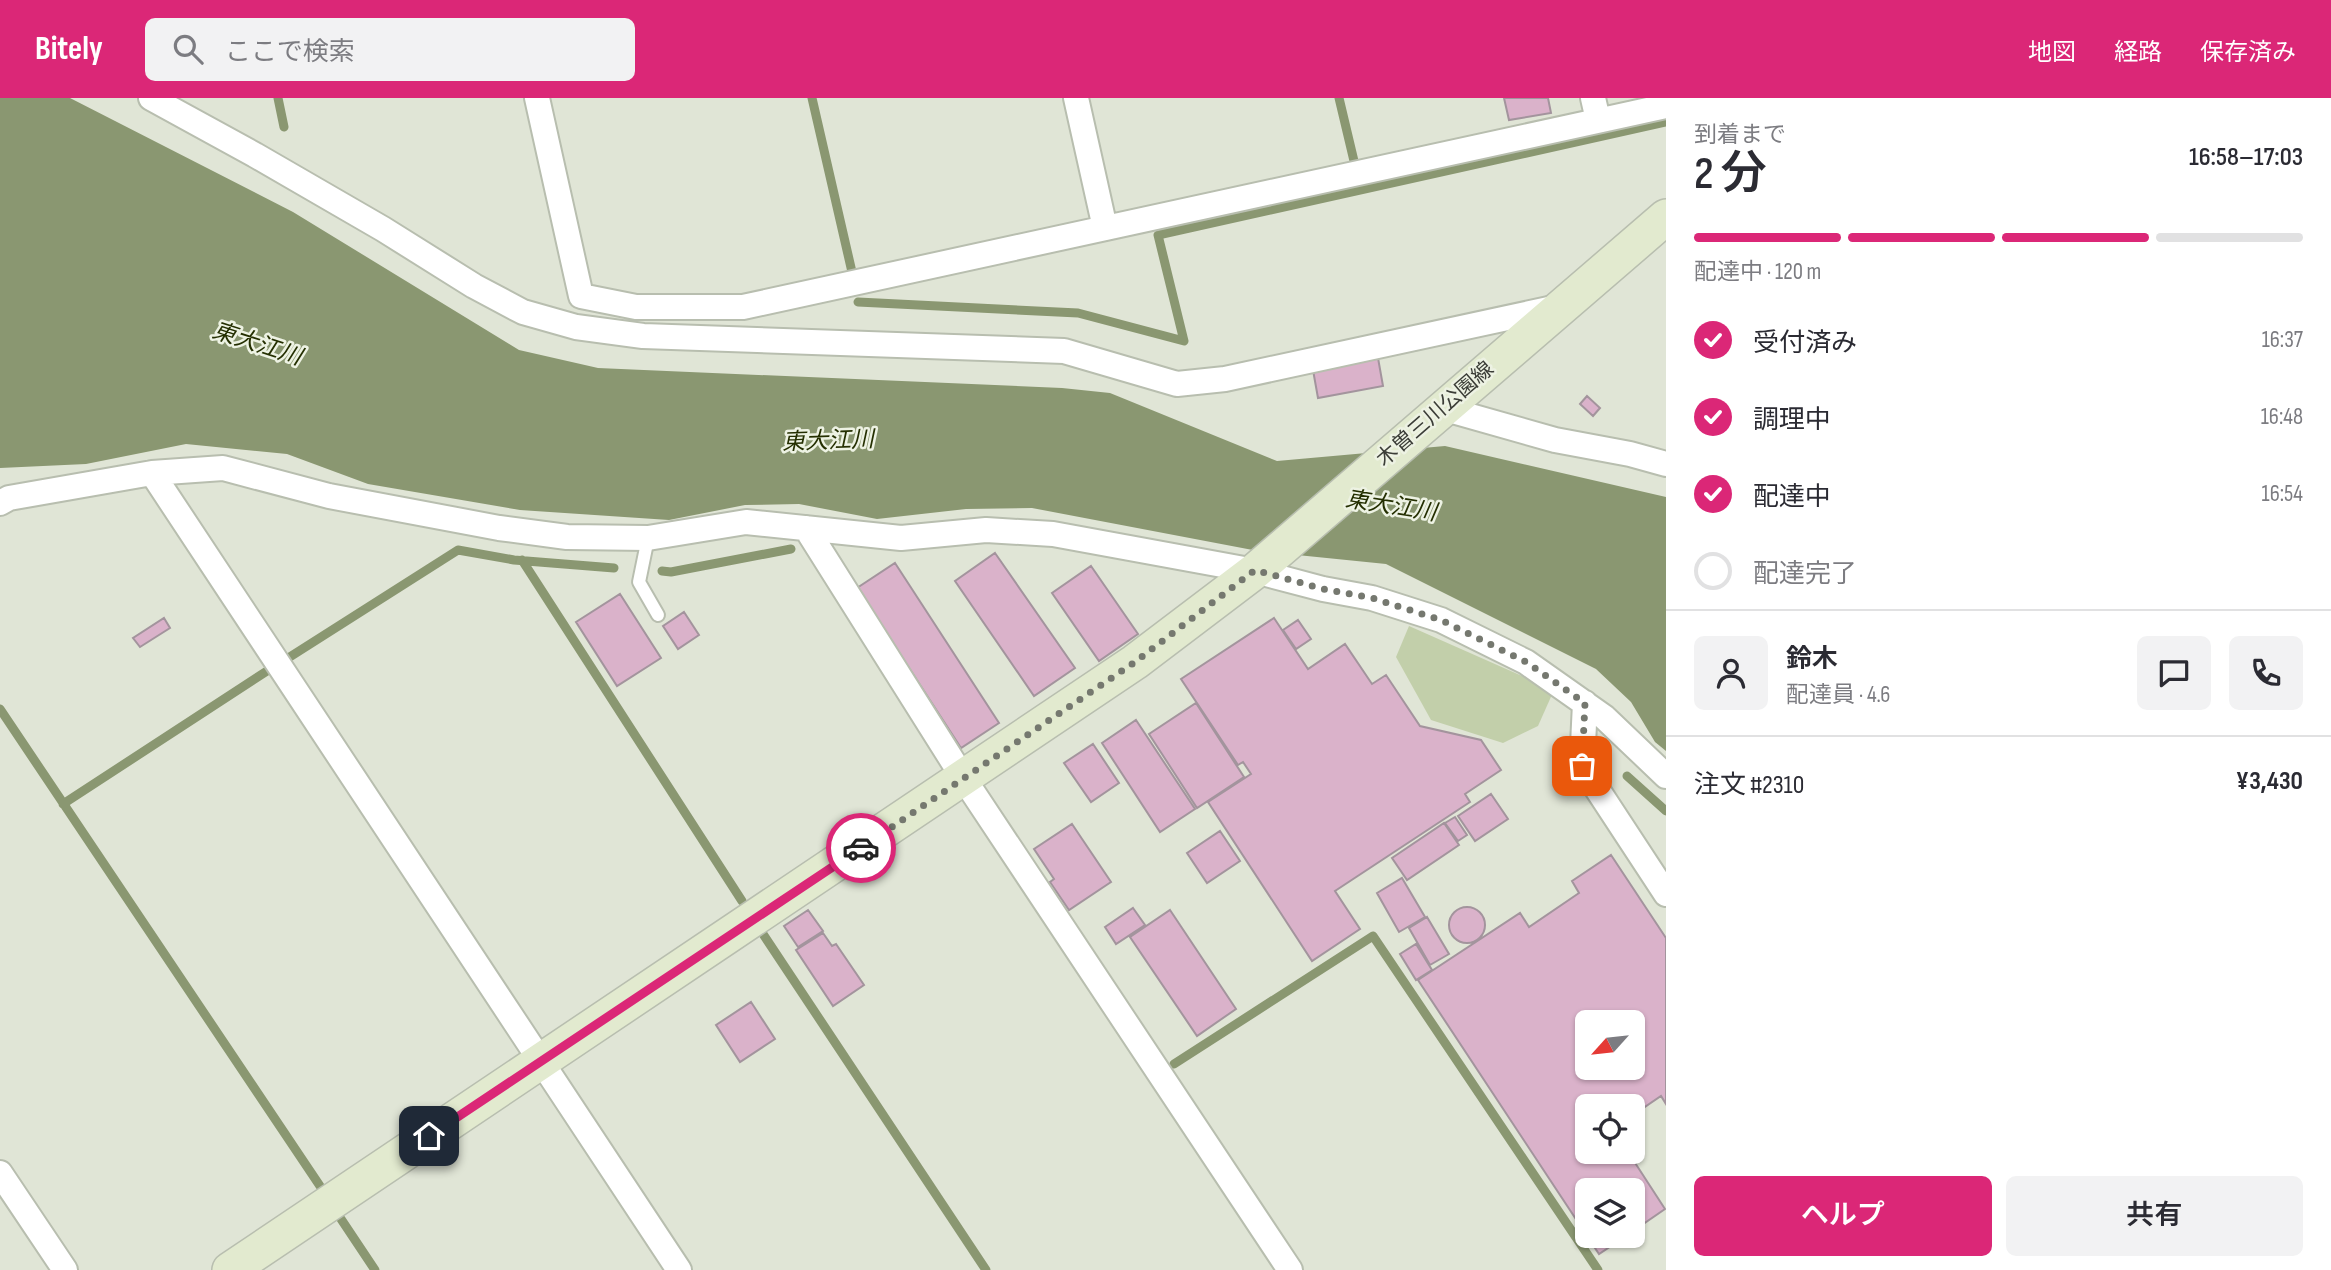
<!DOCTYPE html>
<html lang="ja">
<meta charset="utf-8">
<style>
:root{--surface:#fff;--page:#f2f2f3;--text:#2b2b33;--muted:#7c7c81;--line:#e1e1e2;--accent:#db2777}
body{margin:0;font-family:"Sofia Sans Condensed","Noto Sans JP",sans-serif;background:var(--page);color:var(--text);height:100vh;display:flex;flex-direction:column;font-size:26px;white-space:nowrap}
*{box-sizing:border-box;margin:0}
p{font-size:23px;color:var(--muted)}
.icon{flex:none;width:38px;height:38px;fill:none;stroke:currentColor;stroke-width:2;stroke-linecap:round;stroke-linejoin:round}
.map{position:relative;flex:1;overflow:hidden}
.side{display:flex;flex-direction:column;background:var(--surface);width:665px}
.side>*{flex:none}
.needle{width:46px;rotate:243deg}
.fabs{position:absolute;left:1575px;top:912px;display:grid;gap:14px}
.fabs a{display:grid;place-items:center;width:70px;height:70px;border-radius:10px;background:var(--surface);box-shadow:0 2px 5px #0004;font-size:35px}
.pin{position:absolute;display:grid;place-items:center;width:60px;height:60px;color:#fff;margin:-30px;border-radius:14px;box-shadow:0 4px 10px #0006}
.courier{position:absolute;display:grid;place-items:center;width:70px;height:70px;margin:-35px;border:5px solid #db2777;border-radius:50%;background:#fff;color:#222;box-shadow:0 2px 9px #0007}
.head em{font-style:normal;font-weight:600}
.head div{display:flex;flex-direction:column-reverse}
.head{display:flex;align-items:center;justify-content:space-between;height:119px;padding:0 28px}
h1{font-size:46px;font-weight:600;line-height:52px}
.bar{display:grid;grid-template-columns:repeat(4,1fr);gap:10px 7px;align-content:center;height:84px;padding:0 28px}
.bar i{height:9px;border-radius:5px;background:var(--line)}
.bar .selected{background:var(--accent)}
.bar p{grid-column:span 4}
.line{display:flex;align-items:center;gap:18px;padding:0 28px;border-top:2px solid var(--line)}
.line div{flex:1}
.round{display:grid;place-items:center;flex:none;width:74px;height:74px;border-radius:10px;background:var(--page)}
ol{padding:0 28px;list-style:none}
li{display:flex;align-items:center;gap:21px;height:77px}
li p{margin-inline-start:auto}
li .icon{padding:7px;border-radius:50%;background:var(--accent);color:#fff;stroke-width:4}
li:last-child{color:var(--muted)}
li i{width:38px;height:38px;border:4px solid var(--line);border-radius:50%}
.action{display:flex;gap:14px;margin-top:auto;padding:14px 28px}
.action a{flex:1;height:80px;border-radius:10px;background:var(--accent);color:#fff;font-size:28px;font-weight:600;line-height:80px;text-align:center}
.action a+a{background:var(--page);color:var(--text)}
header{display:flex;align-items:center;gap:42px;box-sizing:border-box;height:98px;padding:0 35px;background:var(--accent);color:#fff}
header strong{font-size:33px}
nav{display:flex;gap:38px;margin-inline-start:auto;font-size:24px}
.search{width:490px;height:63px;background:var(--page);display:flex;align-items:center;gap:18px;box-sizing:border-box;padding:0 24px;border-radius:10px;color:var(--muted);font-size:26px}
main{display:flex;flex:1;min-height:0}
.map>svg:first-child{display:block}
.green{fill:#c2cfaa}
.water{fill:#8a9771}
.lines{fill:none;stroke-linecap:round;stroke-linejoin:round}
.stream{stroke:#8a9771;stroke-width:9}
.building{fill:#dab2ca;stroke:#a3949d;stroke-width:2;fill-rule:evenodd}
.service-casing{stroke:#b8beaf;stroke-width:16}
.minor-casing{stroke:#b8beaf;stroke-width:28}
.secondary-casing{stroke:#b8beaf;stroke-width:38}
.service{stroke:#fff;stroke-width:12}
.minor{stroke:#fff;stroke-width:24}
.secondary{stroke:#e2eacf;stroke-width:35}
.done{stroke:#75786f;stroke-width:7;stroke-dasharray:0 12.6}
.route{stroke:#db2777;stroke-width:9}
.labels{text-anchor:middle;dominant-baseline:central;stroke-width:5;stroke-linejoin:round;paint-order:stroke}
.street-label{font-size:21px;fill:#3b3d37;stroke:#edf2e3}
.water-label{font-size:23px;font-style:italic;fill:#242f01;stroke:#edf2e3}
</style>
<header>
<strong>Bitely</strong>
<div class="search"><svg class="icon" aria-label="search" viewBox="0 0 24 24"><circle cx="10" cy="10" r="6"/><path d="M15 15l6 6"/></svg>ここで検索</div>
<nav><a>地図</a><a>経路</a><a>保存済み</a></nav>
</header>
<main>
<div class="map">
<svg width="1666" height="1172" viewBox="0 0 1666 1172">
<rect width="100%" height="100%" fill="#e0e5d6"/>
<path class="green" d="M 1409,528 L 1554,592 L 1538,628 L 1503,645 L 1431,622 L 1396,559 Z"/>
<path class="water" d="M 0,0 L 70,0 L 293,114 L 519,252 L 598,270 L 1062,290 L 1110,295 L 1277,363 L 1445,348 L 1666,399 L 1666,653 L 1655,644 L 1631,604 L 1596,571 L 1386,466 L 1258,453 L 1032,410 L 966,411 L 877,421 L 799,406 L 745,407 L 669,422 L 520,412 L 368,386 L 287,356 L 186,346 L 86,366 L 0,370 Z"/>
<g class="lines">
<path class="stream" d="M 278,0 L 284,29
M 812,0 L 852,174
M 1339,0 L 1354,63
M 858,204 L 1078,215 L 1184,243 L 1158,137 L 1666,24
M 522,462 L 742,803
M 662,473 L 671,474 L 791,451
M 285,562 L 458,452 L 514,462 L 614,470
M 0,611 L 320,1088
M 1627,678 L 1666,713
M 63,706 L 267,573
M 763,836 L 986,1172
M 1174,966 L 1373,838 L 1598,1172
M 341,1121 L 375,1172"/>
</g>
<path class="building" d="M 1504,0 L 1548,0 L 1551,15 L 1509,22 Z
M 1378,260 L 1383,288 L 1318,300 L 1313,272 Z
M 1587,298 L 1600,310 L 1593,318 L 1580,306 Z
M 995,455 L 1075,570 L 1034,598 L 955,483 Z
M 895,465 L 999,625 L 961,650 L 857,490 Z
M 1091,468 L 1138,536 L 1099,563 L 1052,495 Z
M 620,496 L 661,560 L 617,588 L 576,524 Z
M 684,514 L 699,537 L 678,551 L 663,528 Z
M 164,520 L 170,530 L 140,549 L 133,540 Z
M 1274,520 L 1308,571 L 1345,546 L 1372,586 L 1386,577 L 1420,628 L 1481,642 L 1501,672 L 1465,696 L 1470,704 L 1335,793 L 1360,831 L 1312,863 L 1208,704 L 1251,676 L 1243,664 L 1238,667 L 1181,581 Z
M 1298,522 L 1311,541 L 1296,551 L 1283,532 Z
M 1196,605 L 1244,679 L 1197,710 L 1149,636 Z
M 1136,622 L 1195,711 L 1160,734 L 1102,645 Z
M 1093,646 L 1119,685 L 1091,704 L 1064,665 Z
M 1491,696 L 1508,721 L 1475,743 L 1458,718 Z
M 1455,719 L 1467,737 L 1458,743 L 1445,725 Z
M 1444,725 L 1459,747 L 1407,782 L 1392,760 Z
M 1072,726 L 1111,784 L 1069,812 L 1050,784 L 1054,781 L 1034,751 Z
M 1220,733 L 1240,763 L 1207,785 L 1187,755 Z
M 1611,757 L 1666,840 L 1666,1006 L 1661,998 L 1633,1017 L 1633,1008 L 1587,1008 L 1587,1054 L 1628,1054 L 1665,1111 L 1633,1133 L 1633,1092 L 1587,1092 L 1587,1138 L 1626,1138 L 1599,1156 L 1418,882 L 1520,815 L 1529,829 L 1579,795 L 1572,783 ZM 1587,924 L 1633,924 L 1633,970 L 1587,970 Z
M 1402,780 L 1425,819 L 1399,834 L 1377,795 Z
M1449 827a18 18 0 1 1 36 0a18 18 0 1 1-36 0Z
M 1133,810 L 1145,827 L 1116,846 L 1105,829 Z
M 808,812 L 823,833 L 798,849 L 784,828 Z
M 1170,812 L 1236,911 L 1197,938 L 1130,839 Z
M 1427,819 L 1449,856 L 1430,867 L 1409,830 Z
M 823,835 L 832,848 L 836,846 L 864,887 L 833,908 L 796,852 Z
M 1416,846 L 1432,872 L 1416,882 L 1400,856 Z
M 751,904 L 775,941 L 740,964 L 716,927 Z"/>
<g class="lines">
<defs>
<path id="service" d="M 648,440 L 639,484 L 658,517"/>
<path id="minor" d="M 151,0 L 255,57 L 383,131 L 474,188 L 523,214 L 576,229 L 643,238 L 1064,253 L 1177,286 L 1225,281 L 1558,209
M 537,0 L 581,198 L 636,209 L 743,209 L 1666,8
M 1076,0 L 1105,130
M 1593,0 L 1598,22
M 1442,310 L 1555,342 L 1630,356 L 1666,366
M 152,375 L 679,1172
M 0,405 L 9,400 L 152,375 L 223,370 L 329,398 L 499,430 L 567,439 L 648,440 L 746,424 L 901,440 L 986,432 L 1053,436 L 1255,473 L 1323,491 L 1372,500 L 1441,522 L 1526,564 L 1604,619 L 1666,678
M 806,430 L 964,681 L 1290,1172
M 1585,605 L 1582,668 L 1666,796
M 0,1075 L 65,1172"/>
<path id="secondary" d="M 230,1172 L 1135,564 L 1255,473 L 1666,119"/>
</defs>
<use href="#service" class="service-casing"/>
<use href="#minor" class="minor-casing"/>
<use href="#secondary" class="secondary-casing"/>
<use href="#service" class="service"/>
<use href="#minor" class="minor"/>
<use href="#secondary" class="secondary"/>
</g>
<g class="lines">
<path class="done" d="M 861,750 L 1135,564 L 1255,472 L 1323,491 L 1372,500 L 1441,522 L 1526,564 L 1585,605 L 1582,668"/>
<path class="route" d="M 429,1038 L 861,750"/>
</g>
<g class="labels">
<g class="street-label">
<text transform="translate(1435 316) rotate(-41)">木曽三川公園線</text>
</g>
<g class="water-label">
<text transform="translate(257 246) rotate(18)">東大江川</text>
<text transform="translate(828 343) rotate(-2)">東大江川</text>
<text transform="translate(1391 408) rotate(9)">東大江川</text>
</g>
</g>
</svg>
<div class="fabs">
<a><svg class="needle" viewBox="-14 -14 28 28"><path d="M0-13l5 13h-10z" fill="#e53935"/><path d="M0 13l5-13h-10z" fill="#7c7c81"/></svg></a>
<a><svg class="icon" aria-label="locate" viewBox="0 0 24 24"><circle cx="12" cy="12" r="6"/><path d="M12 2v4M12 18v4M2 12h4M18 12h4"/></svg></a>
<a><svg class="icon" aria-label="layers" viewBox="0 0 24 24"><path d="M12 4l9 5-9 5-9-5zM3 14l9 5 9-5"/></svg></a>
</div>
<div class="pin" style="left:1582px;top:668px;background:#ea580c"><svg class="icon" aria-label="bag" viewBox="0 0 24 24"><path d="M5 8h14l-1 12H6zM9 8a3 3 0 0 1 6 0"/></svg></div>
<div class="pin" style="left:429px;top:1038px;background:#1f2937"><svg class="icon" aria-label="home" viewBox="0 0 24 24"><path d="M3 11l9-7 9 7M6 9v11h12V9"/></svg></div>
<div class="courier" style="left:861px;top:750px"><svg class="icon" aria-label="car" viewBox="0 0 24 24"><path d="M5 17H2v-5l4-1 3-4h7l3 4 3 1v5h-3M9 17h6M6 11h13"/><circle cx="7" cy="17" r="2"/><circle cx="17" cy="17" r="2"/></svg></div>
</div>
<section class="side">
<div class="head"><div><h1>2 分</h1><p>到着まで</p></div><em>16:58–17:03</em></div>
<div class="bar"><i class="selected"></i><i class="selected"></i><i class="selected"></i><i></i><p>配達中 · 120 m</p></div>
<ol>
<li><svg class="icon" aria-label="check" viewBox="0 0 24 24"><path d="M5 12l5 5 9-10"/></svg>受付済み<p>16:37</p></li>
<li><svg class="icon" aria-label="check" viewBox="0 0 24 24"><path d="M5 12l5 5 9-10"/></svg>調理中<p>16:48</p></li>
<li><svg class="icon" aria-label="check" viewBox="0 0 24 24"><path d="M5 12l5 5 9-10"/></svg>配達中<p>16:54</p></li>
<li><i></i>配達完了</li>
</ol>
<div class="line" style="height:126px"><a class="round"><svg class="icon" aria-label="person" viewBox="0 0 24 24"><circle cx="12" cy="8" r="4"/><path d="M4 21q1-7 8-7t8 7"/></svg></a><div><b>鈴木</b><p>配達員 · 4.6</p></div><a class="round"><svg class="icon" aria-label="chat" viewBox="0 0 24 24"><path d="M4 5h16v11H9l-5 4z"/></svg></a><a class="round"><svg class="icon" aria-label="phone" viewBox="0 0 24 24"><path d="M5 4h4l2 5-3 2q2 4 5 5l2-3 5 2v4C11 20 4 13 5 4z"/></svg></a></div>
<div class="line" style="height:91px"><div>注文 #2310</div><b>¥3,430</b></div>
<div class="action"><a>ヘルプ</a><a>共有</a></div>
</section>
</main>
